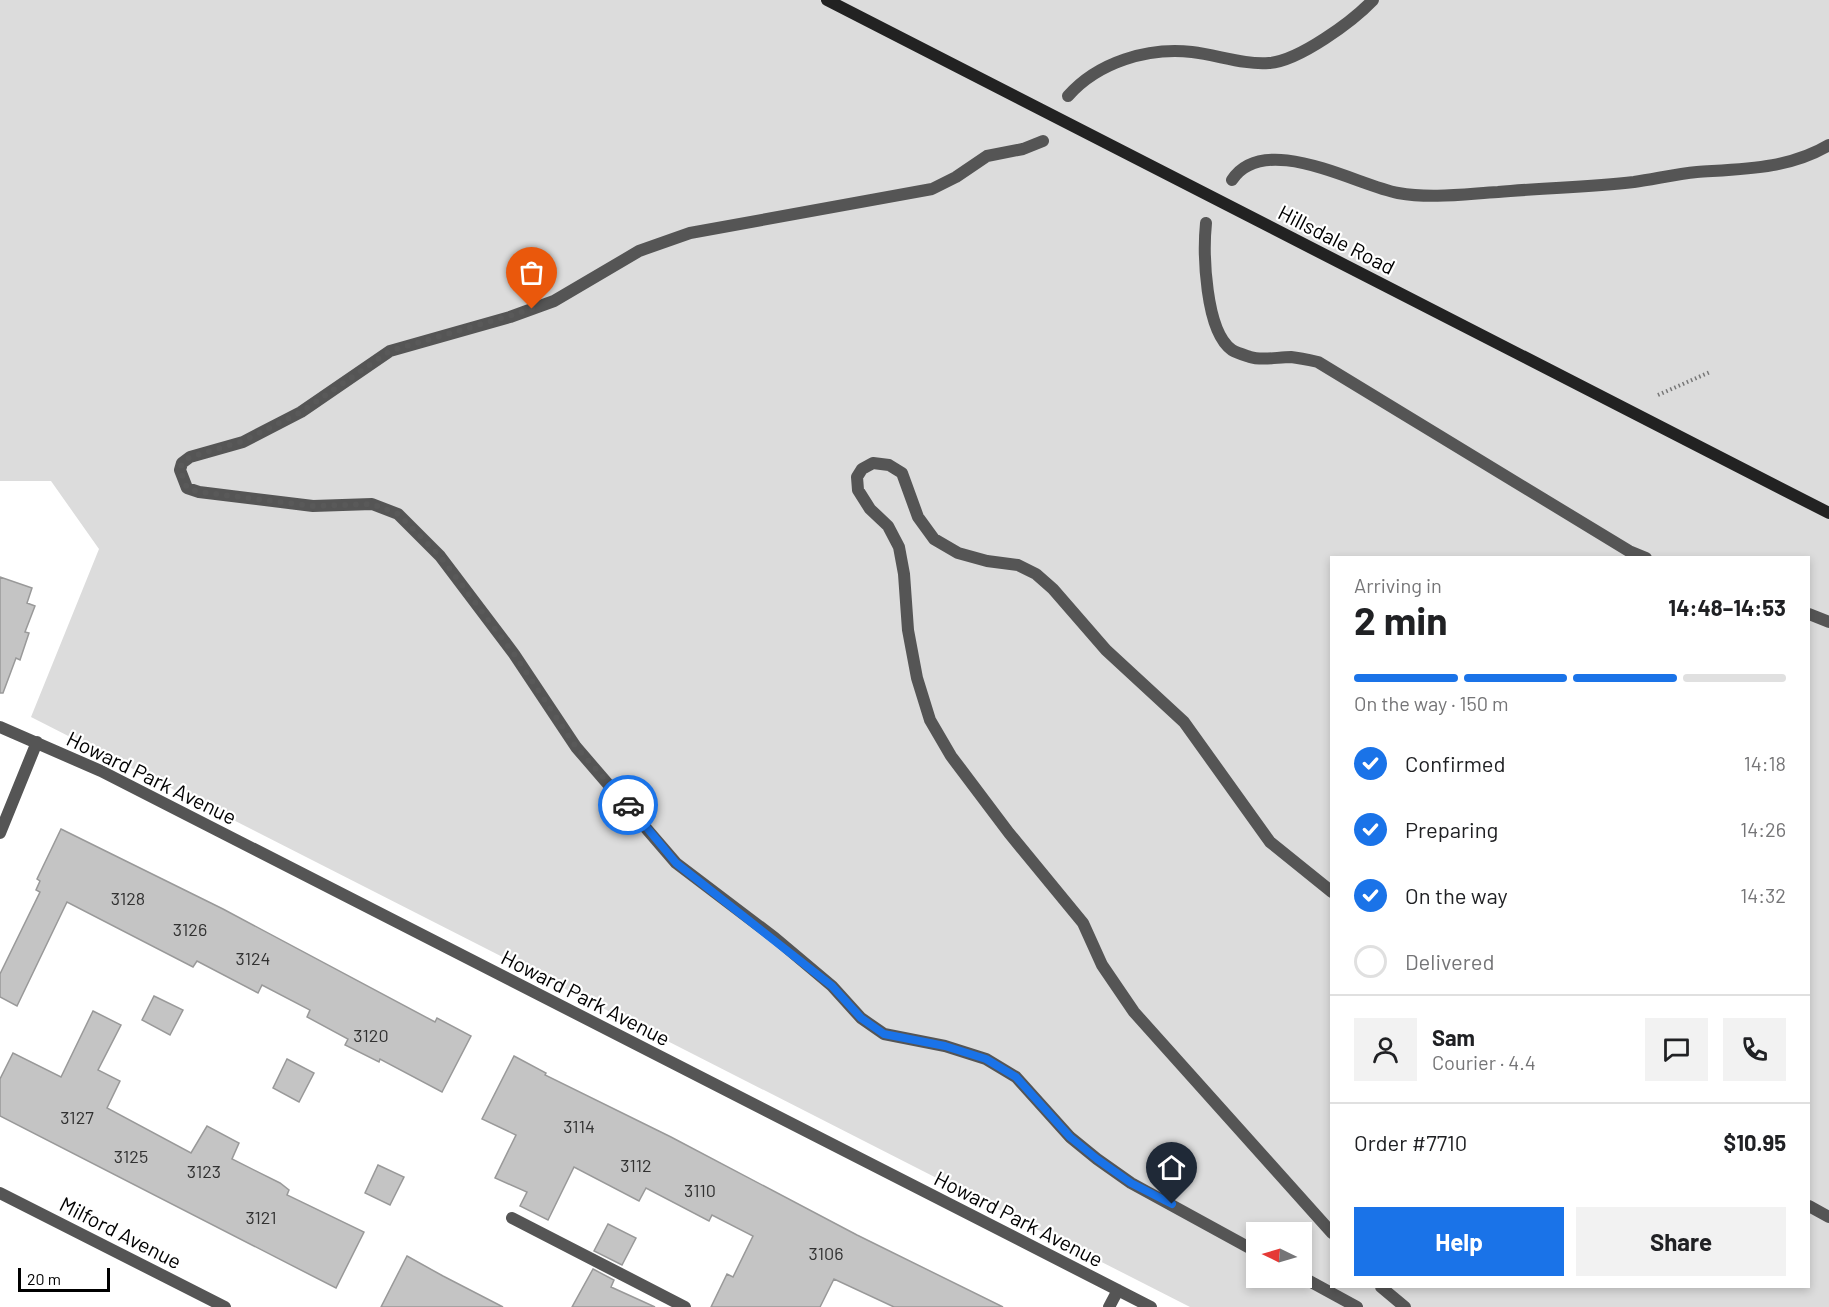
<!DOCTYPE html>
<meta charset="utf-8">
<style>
:root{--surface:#fff;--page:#f2f2f2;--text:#202124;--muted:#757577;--line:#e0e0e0;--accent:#1a73e8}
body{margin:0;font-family:Barlow,sans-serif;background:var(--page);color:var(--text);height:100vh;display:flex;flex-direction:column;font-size:22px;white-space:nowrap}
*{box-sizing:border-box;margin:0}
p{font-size:20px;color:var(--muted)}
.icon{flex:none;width:33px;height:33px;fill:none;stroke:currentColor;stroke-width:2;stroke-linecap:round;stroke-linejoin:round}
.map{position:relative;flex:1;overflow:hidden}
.drawer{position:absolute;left:1330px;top:556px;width:480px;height:732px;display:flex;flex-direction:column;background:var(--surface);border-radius:0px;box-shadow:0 3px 9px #0003}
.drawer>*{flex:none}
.needle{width:39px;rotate:275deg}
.tools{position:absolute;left:1246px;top:1222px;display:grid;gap:12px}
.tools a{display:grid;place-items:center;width:66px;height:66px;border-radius:0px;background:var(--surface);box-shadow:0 3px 9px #0003;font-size:30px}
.scale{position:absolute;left:18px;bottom:15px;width:92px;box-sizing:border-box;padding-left:6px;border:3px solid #000;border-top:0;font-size:16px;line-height:21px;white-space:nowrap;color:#000;-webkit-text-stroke:4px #fff;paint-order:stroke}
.pin{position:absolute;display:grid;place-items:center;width:51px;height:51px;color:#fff;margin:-62px -26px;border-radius:50% 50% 50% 0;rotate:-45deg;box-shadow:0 0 6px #0007}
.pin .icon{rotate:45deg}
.courier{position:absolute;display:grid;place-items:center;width:60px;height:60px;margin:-30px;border:4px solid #1a73e8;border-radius:50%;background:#fff;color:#222;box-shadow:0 2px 8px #0007}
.headline em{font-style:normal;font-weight:700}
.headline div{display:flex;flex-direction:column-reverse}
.headline{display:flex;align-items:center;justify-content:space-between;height:102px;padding:0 24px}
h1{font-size:39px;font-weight:700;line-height:45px}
.bar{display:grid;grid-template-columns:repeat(4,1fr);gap:9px 6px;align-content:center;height:72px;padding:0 24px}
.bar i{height:8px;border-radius:4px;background:var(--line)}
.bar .current{background:var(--accent)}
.bar p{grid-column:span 4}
.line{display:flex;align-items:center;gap:15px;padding:0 24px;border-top:2px solid var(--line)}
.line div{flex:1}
.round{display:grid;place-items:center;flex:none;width:63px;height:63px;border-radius:0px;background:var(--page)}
ol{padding:0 24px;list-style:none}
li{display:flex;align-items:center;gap:18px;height:66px}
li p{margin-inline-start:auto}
li .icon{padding:6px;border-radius:50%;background:var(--accent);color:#fff;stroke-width:4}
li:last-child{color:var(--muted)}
li i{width:33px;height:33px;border:3px solid var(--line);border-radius:50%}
.action{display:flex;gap:12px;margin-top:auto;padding:12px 24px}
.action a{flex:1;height:69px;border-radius:0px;background:var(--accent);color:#fff;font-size:24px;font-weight:700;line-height:69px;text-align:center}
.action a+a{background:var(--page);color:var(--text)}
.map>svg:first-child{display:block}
.green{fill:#dcdcdc;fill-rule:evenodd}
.building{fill:#c4c4c4;stroke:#999;stroke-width:1.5}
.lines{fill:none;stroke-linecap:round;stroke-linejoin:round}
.path{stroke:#777;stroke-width:4;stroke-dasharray:1.5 3;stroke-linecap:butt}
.service{stroke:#555;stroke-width:12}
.minor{stroke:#555;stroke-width:12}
.secondary{stroke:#222;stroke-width:12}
.done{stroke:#595959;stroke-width:6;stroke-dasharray:0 10.8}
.route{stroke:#1a73e8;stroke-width:8}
.labels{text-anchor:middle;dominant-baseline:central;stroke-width:4.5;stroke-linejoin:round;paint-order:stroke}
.number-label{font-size:18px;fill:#313131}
.street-label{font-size:21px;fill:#000;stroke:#fff}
</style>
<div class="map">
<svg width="1829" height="1307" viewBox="0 0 1829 1307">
<rect width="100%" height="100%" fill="#fff"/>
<path class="green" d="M 0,0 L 1829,0 L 1829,1307 L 1190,1307 L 31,717 L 99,549 L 51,481 L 0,481 ZM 1332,558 L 1809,558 L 1809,1287 L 1332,1287 ZM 1257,1233 L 1302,1233 L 1302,1278 L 1257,1278 Z"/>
<path class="building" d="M 0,577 L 32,588 L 27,603 L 35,606 L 25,632 L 29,633 L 20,660 L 16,658 L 3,693 L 0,693 Z
M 61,829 L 223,909 L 435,1022 L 437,1018 L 471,1036 L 442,1092 L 380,1059 L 379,1062 L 345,1045 L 348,1039 L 307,1017 L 310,1010 L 262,985 L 258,993 L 197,961 L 193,967 L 67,902 L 17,1006 L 0,997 L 0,974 L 40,892 L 36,890 L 40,881 L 37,879 Z
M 154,996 L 183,1010 L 170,1035 L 142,1020 Z
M 93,1011 L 121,1025 L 98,1070 L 120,1081 L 107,1108 L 191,1153 L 207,1126 L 239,1143 L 232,1159 L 280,1183 L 289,1190 L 287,1195 L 364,1232 L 336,1288 L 0,1116 L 0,1079 L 13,1053 L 61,1077 Z
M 514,1056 L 546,1073 L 545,1075 L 671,1137 L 857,1235 L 1003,1307 L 894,1307 L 834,1279 L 820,1307 L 711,1307 L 727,1274 L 733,1277 L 753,1236 L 712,1215 L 709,1221 L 646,1188 L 639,1201 L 574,1167 L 548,1220 L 520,1206 L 527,1192 L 495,1178 L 516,1135 L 482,1119 Z
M 287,1059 L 314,1073 L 299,1102 L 273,1088 Z
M 378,1165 L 404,1177 L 390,1205 L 365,1193 Z
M 608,1224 L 636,1238 L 622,1265 L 594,1251 Z
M 407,1256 L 443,1276 L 503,1307 L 381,1307 Z
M 593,1269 L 614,1280 L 611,1287 L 655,1307 L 572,1307 Z"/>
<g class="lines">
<path class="path" d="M 1658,395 L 1710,372"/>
<path class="service" d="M 1068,96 C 1098,62 1148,47 1192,52 C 1218,55 1244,65 1269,63 C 1299,61 1353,21 1373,0
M 1043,141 L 1023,149 L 987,156 L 956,177 L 932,189 L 690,233 L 639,251 L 554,301 L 510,317 L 390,351 L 301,412 L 243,442 L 190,457 L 182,463 L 180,470 L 187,488 L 199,492 L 313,506 L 372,504 L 398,514 L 440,556 L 514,654 L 576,747 L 676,863 L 775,938 L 832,986 L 861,1018 L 884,1034 L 945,1046 L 986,1059 L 1016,1077 L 1070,1137 L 1097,1159 L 1131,1183 L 1257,1252
M 1232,180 C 1264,131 1356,185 1398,193 C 1431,199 1465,194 1498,192 C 1543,188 1589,187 1634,182 C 1655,179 1676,174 1697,172 C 1743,169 1789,169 1829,145
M 1206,223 C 1203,253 1205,331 1232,350 C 1237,353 1244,355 1250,357 C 1262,361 1278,357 1291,357 C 1300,358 1309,360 1318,362 L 1629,551 L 1646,558
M 1809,614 L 1829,622
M 1332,892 L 1270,842 L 1184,722 L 1106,650 L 1053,589 L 1036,574 L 1018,565 L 987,561 L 958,553 L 934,539 L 918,517 L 902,473 L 889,465 L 873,463 L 862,469 L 857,477 L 858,490 L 870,509 L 888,526 L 899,547 L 904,574 L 908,630 L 917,678 L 930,720 L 951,756 L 1009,833 L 1083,923 L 1102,965 L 1134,1012 L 1332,1233
M 1809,1206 L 1829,1217
M 512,1218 L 685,1307
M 1302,1277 L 1357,1307
M 1381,1287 L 1405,1307"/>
<path class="minor" d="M 0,727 L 101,771 L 1151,1307
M 0,833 L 37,742
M 0,1193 L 225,1307
M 1109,1307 L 1118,1290"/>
<path class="secondary" d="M 827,0 L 1829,513"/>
</g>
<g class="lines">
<path class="done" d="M 532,309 L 390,351 L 301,412 L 243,441 L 190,457 L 182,463 L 180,470 L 187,488 L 199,492 L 313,506 L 372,504 L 398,514 L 440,556 L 514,654 L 576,747 L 628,805"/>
<path class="route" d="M 628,805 L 676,863 L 832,986 L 861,1018 L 884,1034 L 945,1046 L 986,1059 L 1016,1077 L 1070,1137 L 1097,1159 L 1131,1183 L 1172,1204"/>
</g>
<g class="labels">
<g class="number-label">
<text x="128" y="898">3128</text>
<text x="190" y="929">3126</text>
<text x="253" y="958">3124</text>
<text x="371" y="1035">3120</text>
<text x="77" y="1117">3127</text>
<text x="579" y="1126">3114</text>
<text x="131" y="1156">3125</text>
<text x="636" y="1165">3112</text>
<text x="204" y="1171">3123</text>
<text x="700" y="1190">3110</text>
<text x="261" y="1217">3121</text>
<text x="826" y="1253">3106</text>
</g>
<g class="street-label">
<text transform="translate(1337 239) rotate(27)">Hillsdale Road</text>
<text transform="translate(152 777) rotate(26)">Howard Park Avenue</text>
<text transform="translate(586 997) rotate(27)">Howard Park Avenue</text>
<text transform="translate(1019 1218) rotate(27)">Howard Park Avenue</text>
<text transform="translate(121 1232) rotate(27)">Milford Avenue</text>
</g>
</g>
</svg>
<div class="tools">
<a><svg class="needle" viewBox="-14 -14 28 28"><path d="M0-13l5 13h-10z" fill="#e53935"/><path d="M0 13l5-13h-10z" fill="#757577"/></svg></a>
</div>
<div class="scale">20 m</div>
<div class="pin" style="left:532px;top:309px;background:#ea580c"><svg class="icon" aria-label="bag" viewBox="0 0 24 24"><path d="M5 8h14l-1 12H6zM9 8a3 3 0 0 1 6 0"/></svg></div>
<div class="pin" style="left:1172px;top:1204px;background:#1f2937"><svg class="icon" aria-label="home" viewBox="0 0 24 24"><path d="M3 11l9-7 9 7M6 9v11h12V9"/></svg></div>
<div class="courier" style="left:628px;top:805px"><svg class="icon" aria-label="car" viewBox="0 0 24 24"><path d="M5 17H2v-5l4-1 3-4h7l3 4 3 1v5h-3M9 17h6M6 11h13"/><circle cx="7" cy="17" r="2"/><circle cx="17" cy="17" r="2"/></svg></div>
<section class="drawer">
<div class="headline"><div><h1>2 min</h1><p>Arriving in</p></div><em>14:48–14:53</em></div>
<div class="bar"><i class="current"></i><i class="current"></i><i class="current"></i><i></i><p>On the way · 150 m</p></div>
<ol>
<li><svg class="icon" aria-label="check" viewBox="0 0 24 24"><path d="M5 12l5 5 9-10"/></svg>Confirmed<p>14:18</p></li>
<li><svg class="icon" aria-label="check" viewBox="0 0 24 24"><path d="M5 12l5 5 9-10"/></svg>Preparing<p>14:26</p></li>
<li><svg class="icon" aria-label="check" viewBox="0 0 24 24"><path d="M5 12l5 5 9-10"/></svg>On the way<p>14:32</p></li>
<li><i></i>Delivered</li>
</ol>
<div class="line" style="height:108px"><a class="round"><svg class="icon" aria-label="person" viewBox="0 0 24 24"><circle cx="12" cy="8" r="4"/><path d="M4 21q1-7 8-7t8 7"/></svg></a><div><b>Sam</b><p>Courier · 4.4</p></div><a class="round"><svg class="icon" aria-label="chat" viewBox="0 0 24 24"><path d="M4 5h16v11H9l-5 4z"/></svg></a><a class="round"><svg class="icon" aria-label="phone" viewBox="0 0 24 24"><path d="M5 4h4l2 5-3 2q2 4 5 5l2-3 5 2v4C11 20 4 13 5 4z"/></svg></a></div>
<div class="line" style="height:78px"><div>Order #7710</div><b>$10.95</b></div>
<div class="action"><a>Help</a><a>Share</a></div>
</section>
</div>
